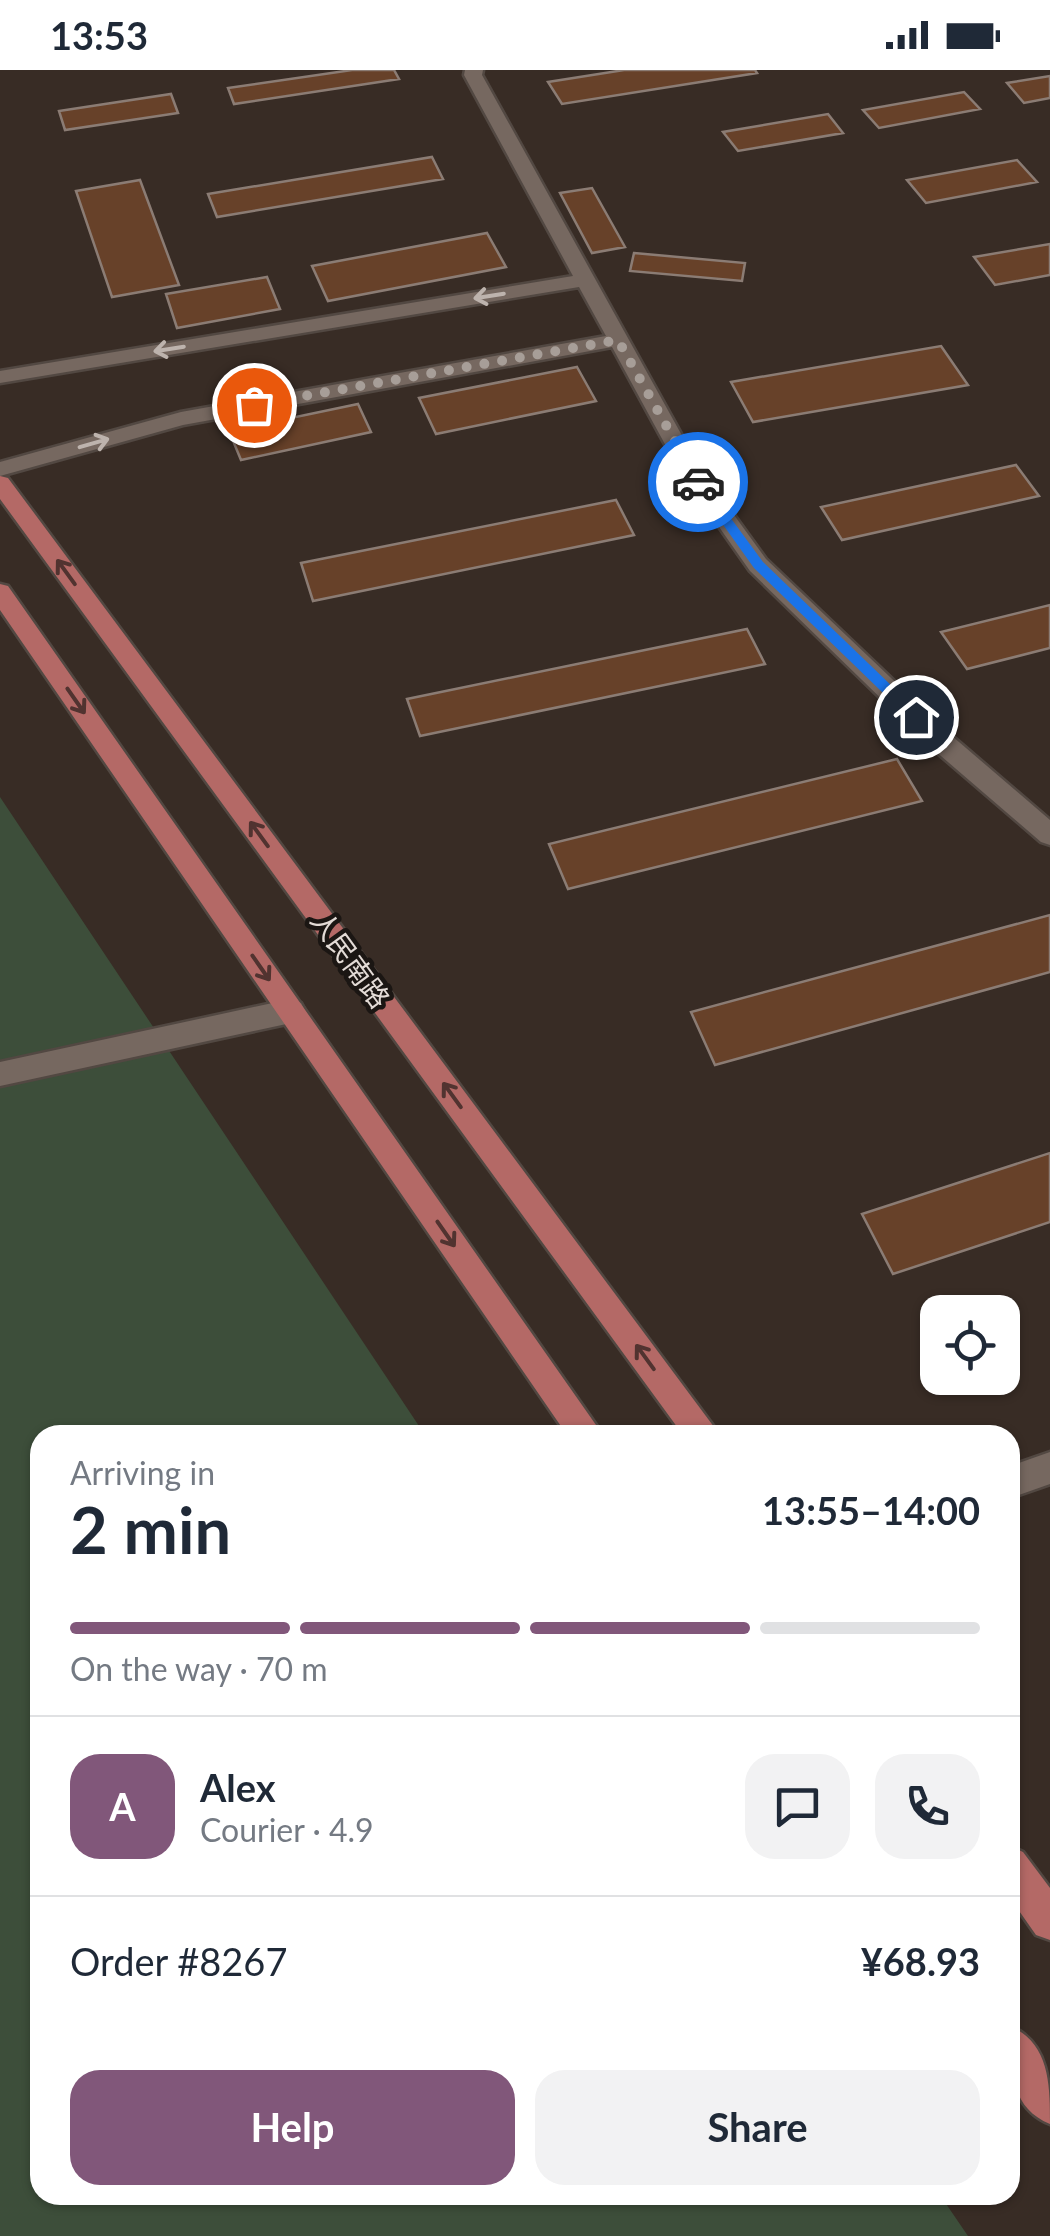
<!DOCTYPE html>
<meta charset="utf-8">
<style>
:root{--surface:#fff;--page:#f2f2f3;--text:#1f2937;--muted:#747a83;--line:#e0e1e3;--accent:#81577a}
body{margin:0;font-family:Lato,"Noto Sans SC",sans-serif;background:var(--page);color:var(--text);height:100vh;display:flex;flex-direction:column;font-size:38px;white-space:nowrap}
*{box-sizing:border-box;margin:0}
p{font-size:32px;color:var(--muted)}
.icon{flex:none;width:55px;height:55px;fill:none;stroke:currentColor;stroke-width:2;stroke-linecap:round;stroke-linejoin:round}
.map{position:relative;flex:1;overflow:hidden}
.details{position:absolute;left:30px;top:1355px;width:990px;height:780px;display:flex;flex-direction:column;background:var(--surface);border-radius:30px;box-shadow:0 2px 8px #0004}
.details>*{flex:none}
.buttons{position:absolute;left:920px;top:1225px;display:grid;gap:20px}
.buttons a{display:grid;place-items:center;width:100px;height:100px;border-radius:20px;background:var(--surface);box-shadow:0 2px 8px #0004;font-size:50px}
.pin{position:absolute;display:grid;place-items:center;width:85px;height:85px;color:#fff;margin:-42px;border:5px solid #fff;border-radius:50%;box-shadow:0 2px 10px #0007}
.courier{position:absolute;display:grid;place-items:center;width:100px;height:100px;margin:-50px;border:8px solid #1a73e8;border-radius:50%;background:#fff;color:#222;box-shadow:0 2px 12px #0007}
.headline em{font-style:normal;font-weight:700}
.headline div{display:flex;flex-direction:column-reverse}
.headline{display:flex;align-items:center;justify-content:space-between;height:170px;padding:0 40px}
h1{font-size:65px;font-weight:700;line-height:75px}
.bar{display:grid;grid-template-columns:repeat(4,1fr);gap:15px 10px;align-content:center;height:120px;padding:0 40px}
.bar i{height:12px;border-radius:8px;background:var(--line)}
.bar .current{background:var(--accent)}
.bar p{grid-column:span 4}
.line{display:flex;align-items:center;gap:25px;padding:0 40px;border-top:2px solid var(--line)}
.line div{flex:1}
.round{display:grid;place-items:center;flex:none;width:105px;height:105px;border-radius:30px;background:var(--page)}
.action{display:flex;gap:20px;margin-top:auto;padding:20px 40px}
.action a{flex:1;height:115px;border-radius:30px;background:var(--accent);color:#fff;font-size:40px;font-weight:700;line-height:115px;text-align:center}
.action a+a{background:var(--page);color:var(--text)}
.status{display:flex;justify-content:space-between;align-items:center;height:70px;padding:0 50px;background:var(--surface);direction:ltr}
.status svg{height:28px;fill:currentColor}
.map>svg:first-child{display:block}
.green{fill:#3d4e3a}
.building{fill:#674129;stroke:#8b7c74;stroke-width:2.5}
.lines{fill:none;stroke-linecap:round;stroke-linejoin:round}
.minor-casing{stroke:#524842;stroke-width:5}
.major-casing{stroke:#524842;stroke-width:5}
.minor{fill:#766860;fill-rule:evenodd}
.major{fill:#b46966;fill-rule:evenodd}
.oneway{stroke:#bdb3ad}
.oneway2{stroke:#513330}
.route{fill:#1a73e8}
.done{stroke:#a79e98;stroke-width:10;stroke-dasharray:0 18}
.labels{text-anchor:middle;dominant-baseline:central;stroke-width:9;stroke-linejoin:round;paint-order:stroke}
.street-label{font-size:28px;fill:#e3dbd6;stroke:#1b1613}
</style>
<div class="status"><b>13:53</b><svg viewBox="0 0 49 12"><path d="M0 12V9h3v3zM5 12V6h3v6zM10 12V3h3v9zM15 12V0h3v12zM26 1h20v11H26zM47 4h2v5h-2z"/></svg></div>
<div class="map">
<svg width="1050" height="2166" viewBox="0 0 1050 2166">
<rect width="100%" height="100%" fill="#382c25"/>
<path class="green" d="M 0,727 L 425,1365 L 40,1365 L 40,2125 L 940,2125 L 968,2166 L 0,2166 Z"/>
<path class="building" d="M 352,0 L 394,0 L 399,9 L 234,34 L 228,18 Z
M 624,0 L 755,0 L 757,3 L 562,34 L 548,12 Z
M 1050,6 L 1050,28 L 1024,33 L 1007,13 Z
M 964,22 L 980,39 L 879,58 L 863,40 Z
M 171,24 L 178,43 L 65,60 L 59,41 Z
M 828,44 L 843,63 L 738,81 L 723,62 Z
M 432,87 L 443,109 L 217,147 L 208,124 Z
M 1017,90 L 1037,112 L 926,133 L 907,110 Z
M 140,110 L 179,215 L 112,227 L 76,121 Z
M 592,118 L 625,177 L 592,183 L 560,123 Z
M 487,163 L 506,197 L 328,231 L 312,196 Z
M 1050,174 L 1050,205 L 995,215 L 974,187 Z
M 634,183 L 745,193 L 742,211 L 630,201 Z
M 267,207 L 280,239 L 177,258 L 166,224 Z
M 941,276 L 968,315 L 753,352 L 731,312 Z
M 577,297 L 596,331 L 436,364 L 419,328 Z
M 358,334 L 371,362 L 241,390 L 229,361 Z
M 1016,395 L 1039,426 L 842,470 L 821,437 Z
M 616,430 L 634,465 L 313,531 L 301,493 Z
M 1050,535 L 1050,578 L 967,599 L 941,562 Z
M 747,559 L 765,594 L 420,666 L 407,629 Z
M 897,689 L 922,731 L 568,819 L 549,774 Z
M 1050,845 L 1050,902 L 715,995 L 691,942 Z
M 1050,1083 L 1050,1152 L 893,1204 L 862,1144 Z"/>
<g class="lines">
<defs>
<path id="minor" d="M 465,0 L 483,0 L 482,5 L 700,398 L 766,489 L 952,666 L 1050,750 L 1050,775 L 1041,772 L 934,680 L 750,501 L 679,400 L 612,277 L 183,355 L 0,406 L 0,392 L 181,342 L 606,266 L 579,217 L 0,313 L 0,301 L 573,206 L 464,5 Z
M 291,929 L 301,933 L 305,941 L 301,949 L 291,953 L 0,1016 L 0,992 Z
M 1050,1382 L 1050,1414 L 1010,1428 L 1010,1396 Z"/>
<path id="major" d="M 0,406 L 8,408 L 720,1365 L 683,1365 L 0,429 Z
M 0,514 L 8,516 L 603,1365 L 567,1365 L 0,540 Z
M 1010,1776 L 1023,1782 L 1050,1818 L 1050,1870 L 1036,1865 L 1010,1828 Z
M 1010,1956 C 1050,1973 1050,2016 1050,2054 C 1008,2037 1010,1994 1010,1956 Z"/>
</defs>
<use href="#minor" class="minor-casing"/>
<use href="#major" class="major-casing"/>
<use href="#minor" class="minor"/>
<use href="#major" class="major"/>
</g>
<defs><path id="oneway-shaft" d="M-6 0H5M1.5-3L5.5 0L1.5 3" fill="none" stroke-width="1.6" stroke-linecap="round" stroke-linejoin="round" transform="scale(2.5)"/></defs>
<g class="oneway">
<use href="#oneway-shaft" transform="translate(489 226) rotate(171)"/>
<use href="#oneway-shaft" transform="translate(169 279) rotate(171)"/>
<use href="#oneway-shaft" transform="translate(94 373) rotate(-16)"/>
</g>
<g class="oneway2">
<use href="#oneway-shaft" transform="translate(66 502) rotate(-126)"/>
<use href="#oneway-shaft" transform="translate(76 631) rotate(55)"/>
<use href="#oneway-shaft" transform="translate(259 764) rotate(-126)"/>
<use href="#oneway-shaft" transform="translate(261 898) rotate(55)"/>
<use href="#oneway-shaft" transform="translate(452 1025) rotate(-126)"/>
<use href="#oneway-shaft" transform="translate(446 1164) rotate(55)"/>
<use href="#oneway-shaft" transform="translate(645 1287) rotate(-126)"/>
</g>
<path class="route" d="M 694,409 L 702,409 L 763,492 L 921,644 L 921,651 L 912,651 L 754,498 L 694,414 Z"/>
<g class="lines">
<path class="done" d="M 254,335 L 618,270 L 698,412"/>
</g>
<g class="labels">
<g class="street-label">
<text transform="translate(351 889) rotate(54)">人民南路</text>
</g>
</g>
</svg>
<div class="buttons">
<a><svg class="icon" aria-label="locate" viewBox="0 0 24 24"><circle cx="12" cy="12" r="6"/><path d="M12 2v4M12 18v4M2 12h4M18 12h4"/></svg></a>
</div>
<div class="pin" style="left:254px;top:335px;background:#ea580c"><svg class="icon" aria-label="bag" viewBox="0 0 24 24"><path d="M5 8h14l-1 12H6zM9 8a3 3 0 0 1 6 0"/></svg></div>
<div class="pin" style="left:916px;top:647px;background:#1f2937"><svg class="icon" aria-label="home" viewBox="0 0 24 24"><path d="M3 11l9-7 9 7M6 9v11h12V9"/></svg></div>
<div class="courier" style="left:698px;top:412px"><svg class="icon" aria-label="car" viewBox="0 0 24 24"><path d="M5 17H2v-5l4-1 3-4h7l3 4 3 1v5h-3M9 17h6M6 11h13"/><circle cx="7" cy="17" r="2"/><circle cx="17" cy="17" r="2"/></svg></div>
<section class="details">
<div class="headline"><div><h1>2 min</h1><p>Arriving in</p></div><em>13:55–14:00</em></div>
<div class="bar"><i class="current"></i><i class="current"></i><i class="current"></i><i></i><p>On the way · 70 m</p></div>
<div class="line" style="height:180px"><b class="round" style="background:var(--accent);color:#fff">A</b><div><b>Alex</b><p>Courier · 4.9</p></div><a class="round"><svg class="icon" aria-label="chat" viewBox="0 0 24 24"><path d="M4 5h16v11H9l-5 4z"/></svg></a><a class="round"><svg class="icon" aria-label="phone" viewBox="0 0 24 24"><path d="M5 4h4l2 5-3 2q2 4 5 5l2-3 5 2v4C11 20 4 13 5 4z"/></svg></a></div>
<div class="line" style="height:130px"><div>Order #8267</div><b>¥68.93</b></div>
<div class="action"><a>Help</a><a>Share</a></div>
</section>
</div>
